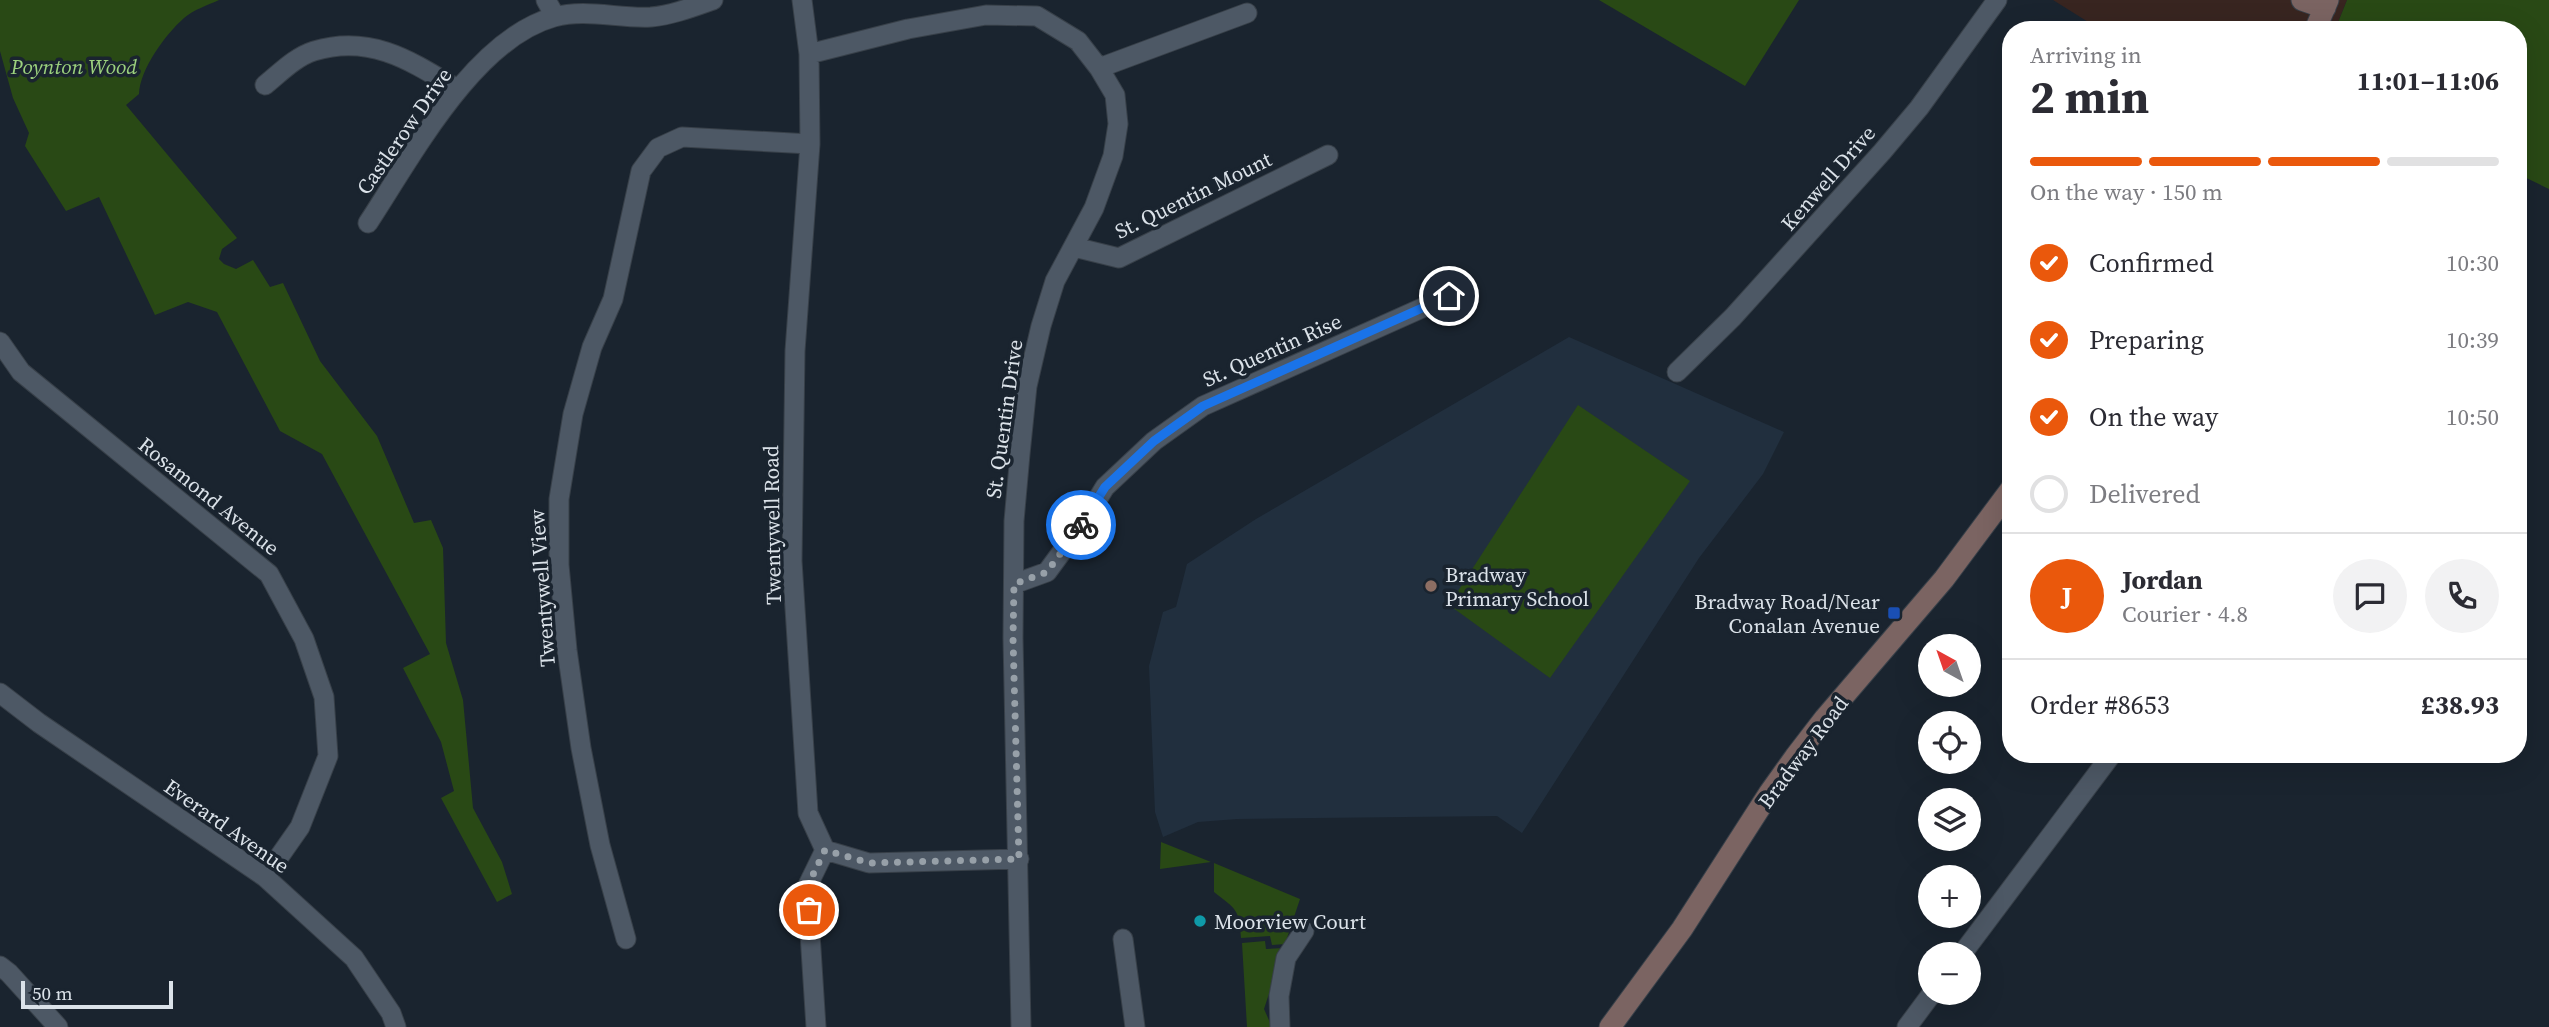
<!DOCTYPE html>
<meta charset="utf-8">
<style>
:root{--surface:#fff;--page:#f2f2f3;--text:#2b2b33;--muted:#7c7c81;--line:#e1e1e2;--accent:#ea580c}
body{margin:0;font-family:"Source Serif 4",serif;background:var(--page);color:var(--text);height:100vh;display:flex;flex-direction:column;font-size:26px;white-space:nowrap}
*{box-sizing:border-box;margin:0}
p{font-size:23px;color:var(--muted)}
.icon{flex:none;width:38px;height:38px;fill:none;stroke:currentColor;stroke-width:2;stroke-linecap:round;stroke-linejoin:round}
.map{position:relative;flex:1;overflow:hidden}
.sheet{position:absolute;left:2002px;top:21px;width:525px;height:742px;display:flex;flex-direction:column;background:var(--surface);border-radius:28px;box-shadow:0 7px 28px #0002}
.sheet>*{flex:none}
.needle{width:46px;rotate:320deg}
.buttons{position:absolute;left:1918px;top:634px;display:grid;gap:14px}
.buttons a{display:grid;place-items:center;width:63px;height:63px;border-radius:50%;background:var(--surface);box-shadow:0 7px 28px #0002;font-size:35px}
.scale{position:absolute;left:21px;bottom:18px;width:152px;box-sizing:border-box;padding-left:7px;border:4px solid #dbe2e9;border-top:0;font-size:19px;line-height:24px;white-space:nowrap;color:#dbe2e9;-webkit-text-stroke:5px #1a242f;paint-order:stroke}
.pin{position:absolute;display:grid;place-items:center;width:60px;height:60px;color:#fff;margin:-30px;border:4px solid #fff;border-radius:50%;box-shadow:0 2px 7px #0007}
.courier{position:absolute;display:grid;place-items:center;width:70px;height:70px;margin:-35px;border:5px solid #1a73e8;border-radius:50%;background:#fff;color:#222;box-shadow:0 2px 9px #0007}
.overview em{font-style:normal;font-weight:700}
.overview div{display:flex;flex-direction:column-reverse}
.overview{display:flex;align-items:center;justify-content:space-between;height:119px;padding:0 28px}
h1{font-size:46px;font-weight:700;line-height:52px}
.bar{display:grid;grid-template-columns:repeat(4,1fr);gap:10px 7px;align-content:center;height:84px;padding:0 28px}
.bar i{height:9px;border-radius:5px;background:var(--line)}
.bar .active{background:var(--accent)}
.bar p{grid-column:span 4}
.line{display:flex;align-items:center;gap:18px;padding:0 28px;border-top:2px solid var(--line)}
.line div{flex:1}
.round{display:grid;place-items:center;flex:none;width:74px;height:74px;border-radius:37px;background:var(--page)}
ol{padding:0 28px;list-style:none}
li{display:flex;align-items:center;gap:21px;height:77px}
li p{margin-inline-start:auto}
li .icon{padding:7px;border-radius:50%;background:var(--accent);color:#fff;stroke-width:4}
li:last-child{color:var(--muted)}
li i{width:38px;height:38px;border:4px solid var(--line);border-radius:50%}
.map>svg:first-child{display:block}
.commercial{fill:#382520}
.built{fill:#212f3e}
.green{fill:#294915}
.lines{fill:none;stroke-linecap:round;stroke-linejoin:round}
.street-casing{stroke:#384049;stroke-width:21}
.secondary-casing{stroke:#384049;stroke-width:23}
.street{stroke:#4d5865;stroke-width:19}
.secondary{stroke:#7b6462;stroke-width:21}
.done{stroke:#97a0a8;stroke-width:7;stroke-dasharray:0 12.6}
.route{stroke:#1a73e8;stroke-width:9}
.education-dot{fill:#8d6e63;stroke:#1a242f;stroke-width:2.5}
.transit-dot{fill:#1a4fb4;stroke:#1a242f;stroke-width:2.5}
.culture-dot{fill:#0f9aa8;stroke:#1a242f;stroke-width:2.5}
.labels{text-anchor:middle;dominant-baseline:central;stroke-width:7;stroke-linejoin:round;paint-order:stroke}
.park-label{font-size:21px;font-style:italic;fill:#9cd27e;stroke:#1a242f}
.street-label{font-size:21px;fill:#dbe2e9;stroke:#1a242f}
.poi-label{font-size:21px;fill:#dbe2e9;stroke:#1a242f;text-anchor:start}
</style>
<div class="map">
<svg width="2549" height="1027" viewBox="0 0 2549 1027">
<rect width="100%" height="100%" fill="#1a242f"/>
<path class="commercial" d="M 2053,0 L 2347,0 L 2335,30 L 2101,30 Z"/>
<path class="built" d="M 1569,337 L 1784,432 L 1763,474 L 1699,558 L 1522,833 L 1497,816 L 1237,819 L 1198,822 L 1163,837 L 1155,812 L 1149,666 L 1163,612 L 1176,607 L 1187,564 L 1256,519 Z"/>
<path class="green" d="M 0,0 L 219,0 C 208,5 193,10 184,18 C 165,35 140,69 139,94 L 126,105 L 237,238 L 222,249 L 219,259 L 224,264 L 236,269 L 253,260 L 270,287 L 283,283 L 320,361 L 377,436 L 414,523 L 431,520 L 443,548 L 446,643 L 463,700 L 473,808 L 502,862 L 512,894 L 497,902 L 441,798 L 454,791 L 441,742 L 403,668 L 430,654 L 322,454 L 280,431 L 217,312 L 188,302 L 155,315 L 99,197 L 66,211 L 25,146 L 29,133 L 13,98 L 0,51 Z
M 1599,0 L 1799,0 L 1745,86 Z
M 2347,0 L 2549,0 L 2549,189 L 2518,174 L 2518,30 L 2335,30 Z
M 1578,405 L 1690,481 L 1550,678 L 1449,605 Z
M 1161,842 L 1211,862 L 1160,869 Z
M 1214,863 L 1300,899 L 1285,944 L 1272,945 L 1270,936 L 1241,938 C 1239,909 1237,910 1214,892 Z
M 1265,941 L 1266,949 L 1284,948 L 1264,1009 L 1272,1027 L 1247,1027 L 1242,943 Z"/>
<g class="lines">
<defs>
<path id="street" d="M 546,0 L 555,16
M 802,0 L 809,54 L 810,144 L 795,351 L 792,561 L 808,813 L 825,850 L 869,863 L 1019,859
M 809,54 L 908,29 L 986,15 L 1037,16 L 1078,41 L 1099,68 L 1115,95 L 1118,124 L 1113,156 L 1094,208 L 1055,281 L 1041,326 L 1027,386 L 1020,454 L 1014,521 L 1013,638 L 1021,1027
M 1099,68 L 1247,13
M 265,85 C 280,73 295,57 314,51 C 371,34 411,61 457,89
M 368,223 C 412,156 474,39 554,17 C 586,8 619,19 651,17 C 672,15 693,7 713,0
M 1074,247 L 1119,258 L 1328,155
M 0,342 L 21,372 L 269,574 L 304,639 L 324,697 L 328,756 L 300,827 L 265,877
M 1677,372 L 1733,317 L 1882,152 L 1919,108 L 1997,0
M 1014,584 L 1047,572 L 1083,523 L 1105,487 L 1154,441 L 1203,406 L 1449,296
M 0,693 L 39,723 L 265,877 L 354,958 L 391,1013 L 396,1027
M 626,939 L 600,845 L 581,748 L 567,650 L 559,565 L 559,499 L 573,414 L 592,347 L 613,299 L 641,171 L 658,148 L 682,137 L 810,144
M 1123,939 L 1135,1027
M 1962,954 L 2112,754
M 0,966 L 9,973 L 58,1027
M 816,1027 L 807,887 L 825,850
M 1280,1027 L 1279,996 L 1286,958 L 1304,931
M 1907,1027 L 1933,992"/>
<path id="secondary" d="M 2302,0 L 2325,8
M 2315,30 L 2328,0
M 1610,1027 L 1682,929 L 1770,792 L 1795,757 L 1825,718 L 1944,579 L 2011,489"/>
</defs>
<use href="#street" class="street-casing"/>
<use href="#secondary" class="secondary-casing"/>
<use href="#street" class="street"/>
<use href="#secondary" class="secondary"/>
</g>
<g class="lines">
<path class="done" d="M 809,910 L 807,887 L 825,850 L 869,863 L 1019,859 L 1013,638 L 1014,584 L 1047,572 L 1081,525"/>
<path class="route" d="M 1081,525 L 1105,487 L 1154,441 L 1203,406 L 1449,296"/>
</g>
<circle class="education-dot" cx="1431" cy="586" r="7"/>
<rect class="transit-dot" x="1887" y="606" width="14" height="14" rx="3.5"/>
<circle class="culture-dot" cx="1200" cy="921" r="7"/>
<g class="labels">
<g class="park-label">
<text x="74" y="66">Poynton Wood</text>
</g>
<g class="street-label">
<text transform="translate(404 131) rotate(-55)">Castlerow Drive</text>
<text transform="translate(1828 178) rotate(-49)">Kenwell Drive</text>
<text transform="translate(1193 195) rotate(-26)">St. Quentin Mount</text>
<text transform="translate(1272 350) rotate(-24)">St. Quentin Rise</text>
<text transform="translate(1004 419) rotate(-82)">St. Quentin Drive</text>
<text transform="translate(209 496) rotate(39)">Rosamond Avenue</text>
<text transform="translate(772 525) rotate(-91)">Twentywell Road</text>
<text transform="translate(542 588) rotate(-94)">Twentywell View</text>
<text transform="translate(1803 752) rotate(-53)">Bradway Road</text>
<text transform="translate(227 826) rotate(35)">Everard Avenue</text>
</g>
<g class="poi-label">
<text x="1445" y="574">Bradway<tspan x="1445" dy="24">Primary School</tspan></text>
<text x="1880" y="601" text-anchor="end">Bradway Road/Near<tspan x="1880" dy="24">Conalan Avenue</tspan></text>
<text x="1214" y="921">Moorview Court</text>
</g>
</g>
</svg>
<div class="buttons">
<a><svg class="needle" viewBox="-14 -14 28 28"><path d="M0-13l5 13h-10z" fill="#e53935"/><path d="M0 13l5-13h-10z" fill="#7c7c81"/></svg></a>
<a><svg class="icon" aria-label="locate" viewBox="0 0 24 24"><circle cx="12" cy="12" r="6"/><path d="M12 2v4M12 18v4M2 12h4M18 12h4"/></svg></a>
<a><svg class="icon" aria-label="layers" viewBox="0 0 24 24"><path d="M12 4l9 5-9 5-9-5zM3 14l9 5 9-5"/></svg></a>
<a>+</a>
<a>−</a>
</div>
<div class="scale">50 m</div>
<div class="pin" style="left:809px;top:910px;background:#ea580c"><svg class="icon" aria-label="bag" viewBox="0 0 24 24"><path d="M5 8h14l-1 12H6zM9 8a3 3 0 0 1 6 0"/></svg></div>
<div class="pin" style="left:1449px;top:296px;background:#1f2937"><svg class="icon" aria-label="home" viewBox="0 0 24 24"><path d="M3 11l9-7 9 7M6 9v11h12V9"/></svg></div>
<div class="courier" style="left:1081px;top:525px"><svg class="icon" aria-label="bike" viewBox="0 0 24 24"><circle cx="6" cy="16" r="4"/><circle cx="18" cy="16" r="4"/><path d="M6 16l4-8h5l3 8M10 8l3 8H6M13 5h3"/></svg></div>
<section class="sheet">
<div class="overview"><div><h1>2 min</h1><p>Arriving in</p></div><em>11:01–11:06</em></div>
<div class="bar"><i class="active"></i><i class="active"></i><i class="active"></i><i></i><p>On the way · 150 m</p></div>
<ol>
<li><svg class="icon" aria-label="check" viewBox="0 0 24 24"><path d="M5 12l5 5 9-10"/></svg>Confirmed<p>10:30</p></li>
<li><svg class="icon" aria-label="check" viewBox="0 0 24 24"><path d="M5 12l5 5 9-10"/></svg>Preparing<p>10:39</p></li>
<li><svg class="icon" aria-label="check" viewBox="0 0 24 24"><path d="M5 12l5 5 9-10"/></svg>On the way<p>10:50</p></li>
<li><i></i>Delivered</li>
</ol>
<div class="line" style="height:126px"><b class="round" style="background:var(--accent);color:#fff">J</b><div><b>Jordan</b><p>Courier · 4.8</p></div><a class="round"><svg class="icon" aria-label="chat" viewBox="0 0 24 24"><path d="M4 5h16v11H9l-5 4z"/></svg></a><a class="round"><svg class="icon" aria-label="phone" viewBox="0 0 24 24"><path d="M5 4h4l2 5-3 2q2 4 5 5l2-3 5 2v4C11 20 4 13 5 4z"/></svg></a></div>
<div class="line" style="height:91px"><div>Order #8653</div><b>£38.93</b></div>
</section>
</div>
